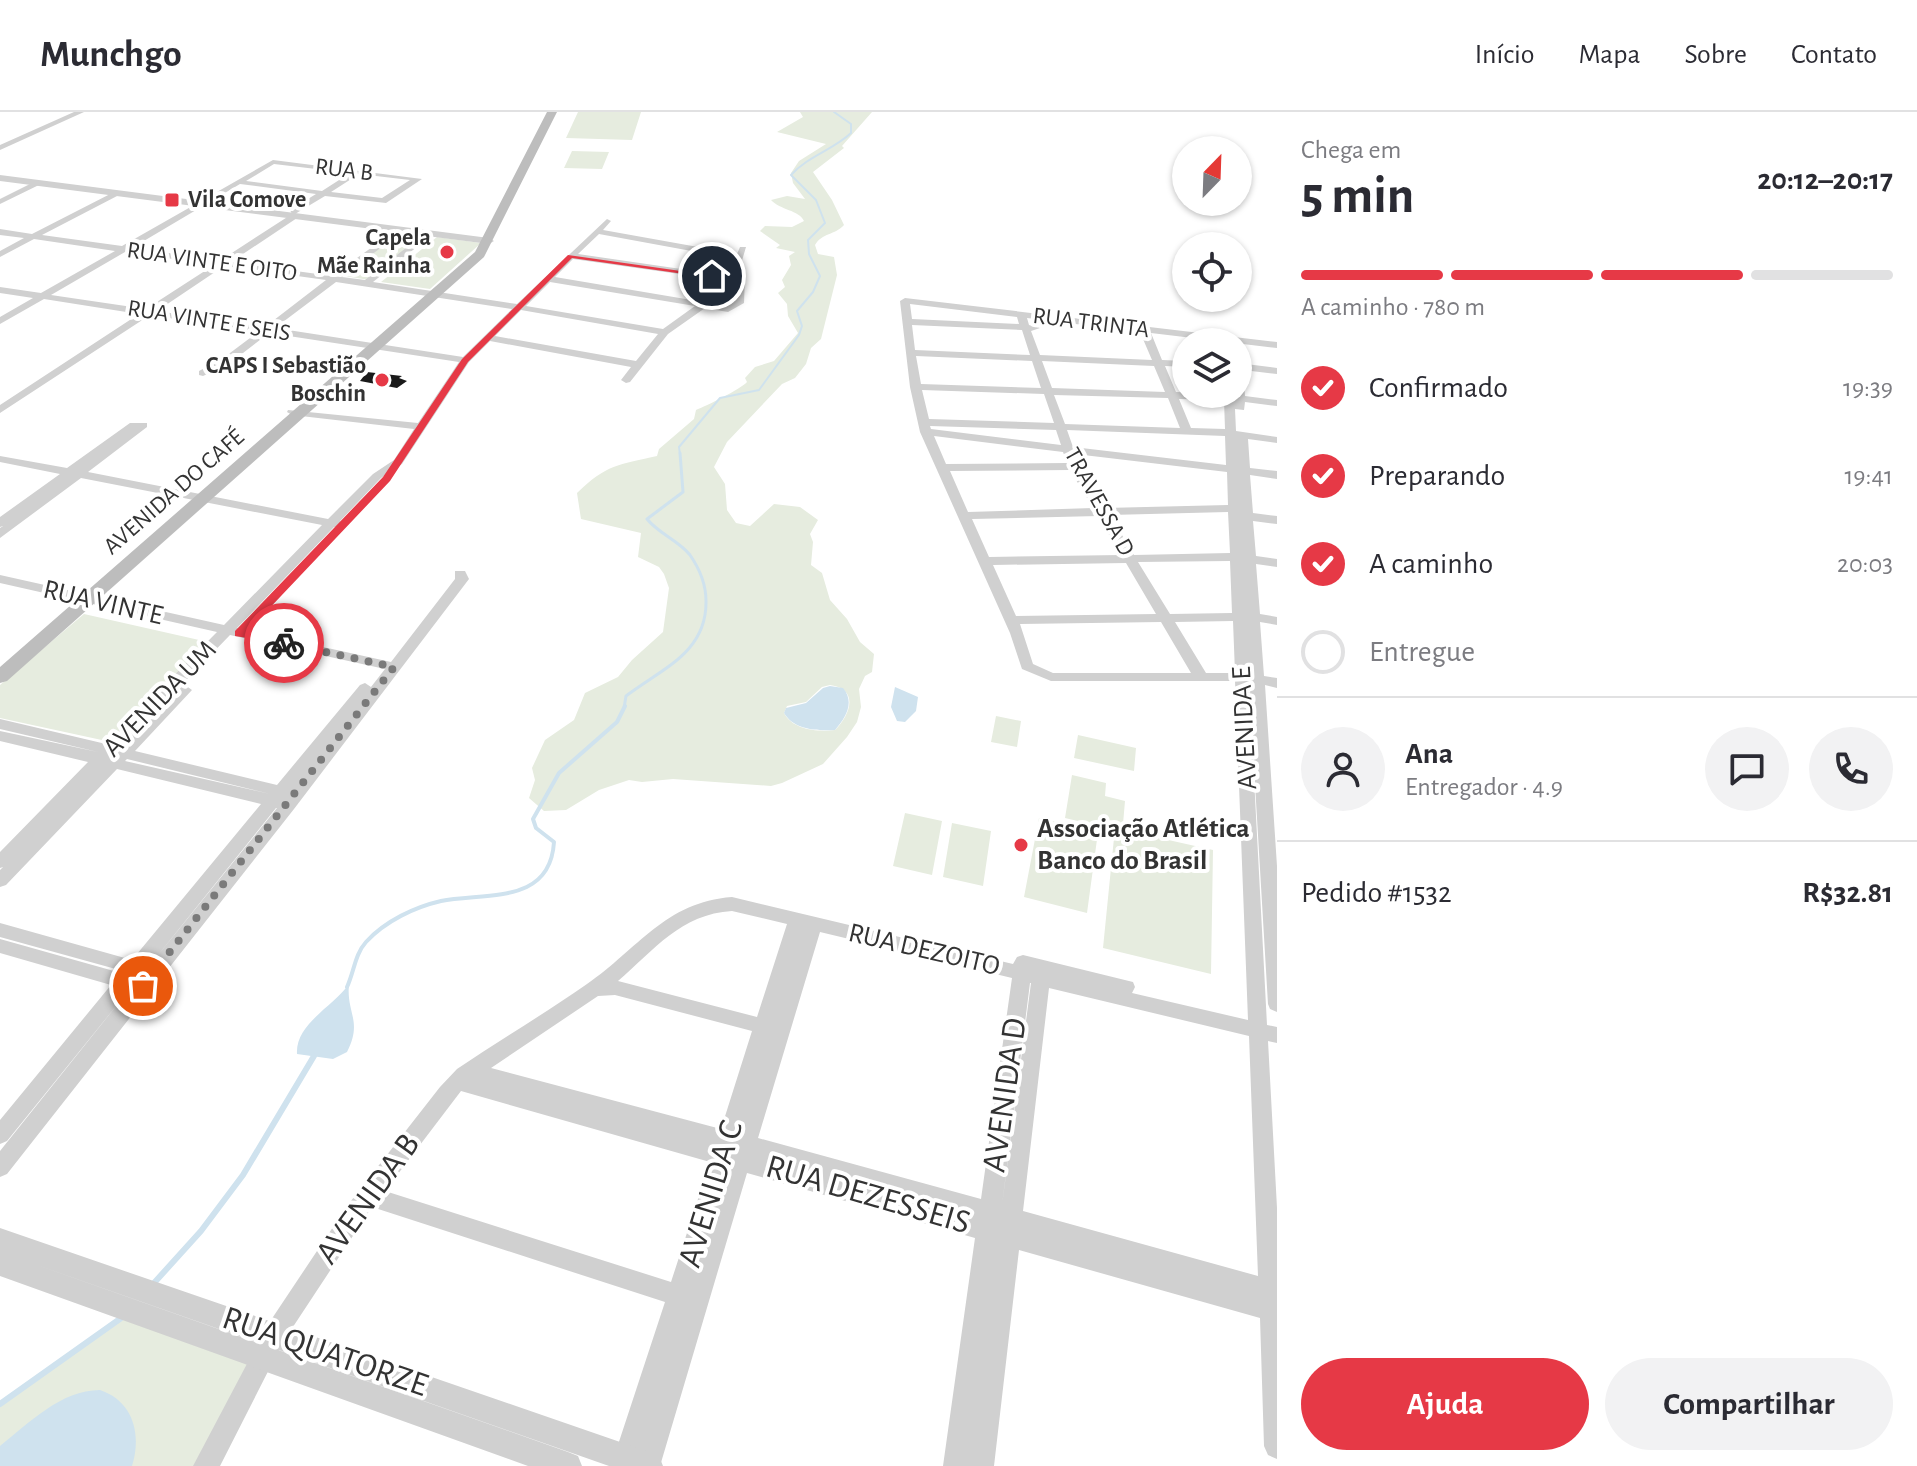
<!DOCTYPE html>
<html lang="pt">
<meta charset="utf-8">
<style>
:root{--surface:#fff;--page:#f2f2f3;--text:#2b2b33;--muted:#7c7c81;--line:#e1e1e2;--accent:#e63946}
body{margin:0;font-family:"Alegreya Sans",sans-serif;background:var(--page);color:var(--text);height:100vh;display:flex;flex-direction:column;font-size:30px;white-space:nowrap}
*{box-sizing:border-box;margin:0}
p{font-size:26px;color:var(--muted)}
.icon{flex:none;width:44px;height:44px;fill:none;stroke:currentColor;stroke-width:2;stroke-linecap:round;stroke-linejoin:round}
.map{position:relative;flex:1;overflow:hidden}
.side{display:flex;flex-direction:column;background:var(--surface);width:640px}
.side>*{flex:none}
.needle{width:52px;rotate:23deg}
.buttons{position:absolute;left:1172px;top:24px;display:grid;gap:16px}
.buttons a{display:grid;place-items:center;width:80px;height:80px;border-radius:50%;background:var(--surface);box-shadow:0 2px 6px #0004;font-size:40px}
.pin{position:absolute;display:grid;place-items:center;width:68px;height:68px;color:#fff;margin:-34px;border:4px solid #fff;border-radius:50%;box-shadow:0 2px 8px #0007}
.courier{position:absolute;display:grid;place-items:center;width:80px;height:80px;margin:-40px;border:6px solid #e63946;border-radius:50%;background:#fff;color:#222;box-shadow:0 2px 10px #0007}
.head em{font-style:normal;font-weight:600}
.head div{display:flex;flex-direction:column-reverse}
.head{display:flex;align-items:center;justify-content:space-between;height:136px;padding:0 24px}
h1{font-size:52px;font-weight:600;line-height:60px}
.bar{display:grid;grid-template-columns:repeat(4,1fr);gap:12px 8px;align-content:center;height:96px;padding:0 24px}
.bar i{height:10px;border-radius:6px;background:var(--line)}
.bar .active{background:var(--accent)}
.bar p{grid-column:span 4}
.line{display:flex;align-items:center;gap:20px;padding:0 24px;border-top:2px solid var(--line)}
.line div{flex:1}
.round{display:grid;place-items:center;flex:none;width:84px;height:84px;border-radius:42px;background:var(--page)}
ol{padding:0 24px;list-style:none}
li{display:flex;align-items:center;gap:24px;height:88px}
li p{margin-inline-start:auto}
li .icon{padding:8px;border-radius:50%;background:var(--accent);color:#fff;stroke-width:4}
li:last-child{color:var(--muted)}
li i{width:44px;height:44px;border:4px solid var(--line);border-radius:50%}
.button{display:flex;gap:16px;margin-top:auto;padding:16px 24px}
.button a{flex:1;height:92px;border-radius:48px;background:var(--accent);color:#fff;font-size:32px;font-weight:600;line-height:92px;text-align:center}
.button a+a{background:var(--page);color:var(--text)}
header{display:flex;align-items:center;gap:48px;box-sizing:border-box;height:112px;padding:0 40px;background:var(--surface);border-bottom:2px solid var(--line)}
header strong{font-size:38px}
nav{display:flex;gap:44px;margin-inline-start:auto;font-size:28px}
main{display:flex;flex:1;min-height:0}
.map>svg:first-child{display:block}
.green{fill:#e6ecdf;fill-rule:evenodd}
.water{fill:#cfe2ee}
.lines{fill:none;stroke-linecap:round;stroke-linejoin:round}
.stream-far3{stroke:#cfe2ee;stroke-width:2}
.stream-far2{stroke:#cfe2ee;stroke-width:3}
.stream-far1{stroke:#cfe2ee;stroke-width:4}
.stream{stroke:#cfe2ee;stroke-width:6}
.building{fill:#1a1a1a}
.minor{fill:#d0d0d0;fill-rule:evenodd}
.tertiary{fill:#d0d0d0;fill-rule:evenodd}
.secondary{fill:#bdbdbd;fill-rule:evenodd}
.route{fill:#e63946}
.done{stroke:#7a7a7a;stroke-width:8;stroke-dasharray:0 14.4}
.poi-dot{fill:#e63946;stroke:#fff;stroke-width:3}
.labels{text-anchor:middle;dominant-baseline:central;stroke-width:8;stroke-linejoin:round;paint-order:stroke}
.far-street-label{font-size:24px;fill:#333;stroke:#fff}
.far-poi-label{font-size:24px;font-weight:bold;fill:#333;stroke:#fff;text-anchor:end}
.street-label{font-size:28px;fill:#333;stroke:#fff}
.poi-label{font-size:28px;font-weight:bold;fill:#333;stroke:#fff;text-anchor:start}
.near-street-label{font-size:34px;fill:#333;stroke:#fff}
</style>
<header>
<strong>Munchgo</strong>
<nav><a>Início</a><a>Mapa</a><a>Sobre</a><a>Contato</a></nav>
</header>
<main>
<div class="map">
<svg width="1277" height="1354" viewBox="0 0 1277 1354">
<rect width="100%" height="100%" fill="#fff"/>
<path class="green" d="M 578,0 L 641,0 L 632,28 L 566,26 Z
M 800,0 L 872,0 L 842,34 L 844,36 L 813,60 L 832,88 L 844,113 C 835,123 822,121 815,133 L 818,142 L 834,145 L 837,163 L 821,227 L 811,236 L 806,252 L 795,266 L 782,272 L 727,330 L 714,355 L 725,372 L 727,398 L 736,411 L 750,414 L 774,392 L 800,395 L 818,408 L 810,422 L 813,430 L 811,453 L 822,461 L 830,488 L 847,507 L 860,530 L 874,542 L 872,560 L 865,564 L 859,577 L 861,595 L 857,610 L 847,625 L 823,652 L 782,671 L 771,674 L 673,667 L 642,670 L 629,668 L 599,678 L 566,698 L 544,699 L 529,686 L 535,668 L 532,656 L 545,628 L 574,608 L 585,581 L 618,565 L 632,548 L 663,520 L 669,476 L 664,462 L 659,455 L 638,445 L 641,421 L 581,407 L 577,381 C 607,352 618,353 657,344 L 659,337 L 694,307 L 696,298 C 706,294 741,277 747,270 L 745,266 L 755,255 L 774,249 L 798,221 L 788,204 L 787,192 L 778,181 L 785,175 L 782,168 L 791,153 L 789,144 L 795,140 L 776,136 L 780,133 L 760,119 L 765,114 L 792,115 L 804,109 C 799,98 780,98 771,88 L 787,84 L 805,87 L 793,71 L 791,61 L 799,49 L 826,32 L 777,20 L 803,5 ZM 830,573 C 859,577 851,602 835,618 C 817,620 793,618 784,601 L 787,594 L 806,590 L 822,575 Z
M 572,39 L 609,40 L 602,57 L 564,56 Z
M 396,120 L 425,124 L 369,168 L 339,163 Z
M 437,125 L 481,131 L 430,177 L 381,170 Z
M 84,502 L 208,530 L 111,630 L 0,606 L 0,573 Z
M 996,604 L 1021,609 L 1017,635 L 991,630 Z
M 1078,623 L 1136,636 L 1134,659 L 1074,646 Z
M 1072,663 L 1106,671 L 1105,684 L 1125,689 L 1123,712 L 1108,708 L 1107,716 L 1065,706 Z
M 905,701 L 942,709 L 932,763 L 893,754 Z
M 1039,706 L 1098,720 L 1087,801 L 1024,785 Z
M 952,711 L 991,719 L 983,774 L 943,765 Z
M 1115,716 L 1213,738 L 1211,862 L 1103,836 Z
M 127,1202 L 258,1249 L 203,1354 L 0,1354 L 0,1293 Z"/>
<path class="water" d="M 830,574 L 843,576 C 855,590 846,606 835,618 C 817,619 794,618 784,601 L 786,596 L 806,591 L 823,576 Z
M 895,575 L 918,585 L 916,599 L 905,610 L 897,609 L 891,595 Z
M 349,872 C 346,901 363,909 347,940 L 333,947 L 297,942 C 295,912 334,894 349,872 Z
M 100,1278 C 133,1289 142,1322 132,1354 L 0,1354 L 0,1334 C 29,1311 61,1278 100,1278 Z"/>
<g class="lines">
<path class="stream-far3" d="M 680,343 L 679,335 L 720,286 L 759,278 L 799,223 L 802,214 L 797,199 L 813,180 L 820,164 L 809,142 L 808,128 L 825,111 L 816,88 L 791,63 C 808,44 833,38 851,21 L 851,12 L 834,0"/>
<path class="stream-far2" d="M 624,596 L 626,584 C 661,557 707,541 706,489 C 706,473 699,456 690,443 C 678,428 659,422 647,407 L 683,380 L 680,341"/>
<path class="stream-far1" d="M 347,875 C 354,860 355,842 366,830 C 385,809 415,795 441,789 C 484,780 550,794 554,730 L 536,716 L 533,707 L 559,661 L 617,610 L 625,594"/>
<path class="stream" d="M 154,1171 L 201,1119 L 243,1063 L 314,944
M 0,1292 L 124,1204"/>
</g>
<path class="building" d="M 367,260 L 402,264 L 399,266 L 407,269 L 397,276 L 360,269 Z"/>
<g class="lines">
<path class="minor" d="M 273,48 L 422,67 L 386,91 L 325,84 L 295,102 L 297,106 L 231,150 L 332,164 L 400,115 L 403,115 L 403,119 L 342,165 L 365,168 L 425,121 L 428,122 L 428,126 L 373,170 L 517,192 L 607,107 L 611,109 L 603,118 L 737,142 L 740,135 L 746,135 L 741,152 L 745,164 L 744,191 L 728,200 L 705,196 L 668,222 L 630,270 L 626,271 L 621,268 L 631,255 L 490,229 L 469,250 L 402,352 L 381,366 L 340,409 L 343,412 L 341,415 L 334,415 L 237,516 L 391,550 L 455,467 L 455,459 L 465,459 L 469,467 L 294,697 L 7,1062 L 0,1065 L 0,1039 L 129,878 L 7,1029 L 0,1032 L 0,1008 L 111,873 L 0,841 L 0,827 L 121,861 L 123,859 L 0,825 L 0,811 L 132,848 L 261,692 L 117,657 L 6,773 L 0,775 L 0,758 L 3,755 L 0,756 L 0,740 L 88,650 L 0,629 L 0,619 L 98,640 L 0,617 L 0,607 L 106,632 L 217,520 L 0,471 L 0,463 L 224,513 L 322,413 L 81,366 L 0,426 L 0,416 L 3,414 L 0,415 L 0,405 L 60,362 L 0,350 L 0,344 L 67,356 L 130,311 L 147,311 L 147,315 L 88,360 L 328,407 L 373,362 L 394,348 L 414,317 L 292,303 L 287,300 L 288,298 L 418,311 L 459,250 L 269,221 L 230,251 L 203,264 L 199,263 L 199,259 L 222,247 L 258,220 L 150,203 L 0,301 L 0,293 L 139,202 L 44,187 L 0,212 L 0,205 L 33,186 L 0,181 L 0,175 L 41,181 L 115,139 L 34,127 L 0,145 L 0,139 L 24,126 L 0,123 L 0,117 L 32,122 L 116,79 L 119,83 L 42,123 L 122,134 ZM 274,52 L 350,61 L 322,79 L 246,69 ZM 359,62 L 410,68 L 382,86 L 331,80 ZM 240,72 L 316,82 L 290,98 L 292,102 L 221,148 L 132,136 ZM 599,122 L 735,147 L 733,152 L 736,165 L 578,142 ZM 125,140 L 214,153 L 146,197 L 51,183 ZM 573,147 L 736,170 L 734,190 L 727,194 L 555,165 ZM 224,154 L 326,168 L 265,215 L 157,199 ZM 336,170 L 512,197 L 463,245 L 275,216 ZM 550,170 L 695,194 L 663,217 L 526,194 ZM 521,198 L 658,222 L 636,249 L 495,224 ZM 230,523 L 385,557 L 371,575 L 365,571 L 360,573 L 277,673 L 135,639 L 192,578 L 185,573 L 180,575 L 170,585 ZM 127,647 L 270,682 L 125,649 ZM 276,696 L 277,696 L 150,853 Z
M 36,69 L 43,71 L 0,92 L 0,87 Z
M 905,186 L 1277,230 L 1277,236 L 1151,221 L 1162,248 L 1186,249 L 1186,255 L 1165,254 L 1176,280 L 1238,282 L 1238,251 L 1277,256 L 1277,262 L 1243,258 L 1245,284 L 1277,288 L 1277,294 L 1245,290 L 1244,298 L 1235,297 L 1236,319 L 1277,325 L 1277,331 L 1248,327 L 1250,356 L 1277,359 L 1277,367 L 1250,363 L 1253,401 L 1277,404 L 1277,412 L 1253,409 L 1256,444 L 1277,447 L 1277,455 L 1256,452 L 1260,502 L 1277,505 L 1277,513 L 1260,510 L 1264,564 L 1277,566 L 1277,576 L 1265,573 L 1277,754 L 1277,900 L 1270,897 L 1268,892 L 1249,571 L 1267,913 L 1277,915 L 1277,931 L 1268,929 L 1277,1096 L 1277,1347 L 1268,1343 L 1264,1334 L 1260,1206 L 1019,1138 L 994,1354 L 943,1354 L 975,1126 L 747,1061 L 660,1354 L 611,1354 L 665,1190 L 372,1095 L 283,1230 L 220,1354 L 193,1354 L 267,1214 L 347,1094 L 440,975 L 457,957 C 500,928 544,902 587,872 C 638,837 665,790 732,785 L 1013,852 L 1017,845 L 1023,843 L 1133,870 L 1135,875 L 1132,881 L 1248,908 L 1235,569 L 1051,569 L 1022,557 L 1010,521 L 920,320 L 910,275 L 900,189 ZM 910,192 L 1017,205 L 1019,212 L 912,207 ZM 1027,206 L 1140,220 L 1152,248 L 1040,243 L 1031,219 L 1040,216 L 1029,213 ZM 912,213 L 1022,218 L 1030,243 L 915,238 ZM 916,244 L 1032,249 L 1041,276 L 921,272 ZM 1042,249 L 1154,254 L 1165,280 L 1052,276 ZM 922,278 L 1044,282 L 1054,311 L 929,307 ZM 1054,283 L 1168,286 L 1180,316 L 1065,312 ZM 1179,287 L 1224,288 L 1225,317 L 1191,316 ZM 930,314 L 1056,318 L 1061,333 L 931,317 ZM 1067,318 L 1225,324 L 1226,353 L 1073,335 ZM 934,324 L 1063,340 L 1067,351 L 946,352 ZM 1075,342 L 1227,360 L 1228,393 L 1105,396 L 1080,354 ZM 1070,358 L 1093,396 L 968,400 L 950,359 ZM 1228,400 L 1230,441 L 1134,443 L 1110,403 ZM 1098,404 L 1121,443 L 989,445 L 972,407 ZM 1230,449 L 1232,501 L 1170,502 L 1138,450 ZM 1126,451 L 1156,502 L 1016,504 L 993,453 ZM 1233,509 L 1235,561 L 1206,561 L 1175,510 ZM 1161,510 L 1191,561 L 1053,561 L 1033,552 L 1020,512 ZM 732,799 L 787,812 L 757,905 L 618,869 C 654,838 681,802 732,799 ZM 820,820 L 1012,866 L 981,1087 L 758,1026 ZM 1030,871 L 1031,871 L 1002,1093 ZM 1049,876 L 1249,924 L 1258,1164 L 1023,1099 ZM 615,883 L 752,919 L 721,1017 L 491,956 L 598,884 ZM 461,979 L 710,1050 L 671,1170 L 385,1079 Z"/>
<path class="tertiary" d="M 74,0 L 84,0 L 0,38 L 0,33 Z
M 0,63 L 489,126 L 494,129 L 489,132 L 0,69 Z
M 0,1116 L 649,1340 L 659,1344 L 663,1354 L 609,1354 L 0,1140 Z
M 0,1140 L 568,1340 L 578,1344 L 582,1354 L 528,1354 L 0,1164 Z"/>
<path class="secondary" d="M 547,0 L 557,0 L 484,145 L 7,569 L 0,571 L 0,555 L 475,140 Z"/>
</g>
<path class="route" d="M 568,143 L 716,164 L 712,166 L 572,146 L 468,250 L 390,369 L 247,520 L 288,529 L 288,533 L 235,524 L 235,519 L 383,365 L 462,247 Z"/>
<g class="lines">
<path class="done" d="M 143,874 L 394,555 L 284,531"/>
</g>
<g class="poi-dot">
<rect x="164" y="80" width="16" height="16" rx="4"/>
<circle cx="447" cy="140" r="8"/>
<circle cx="382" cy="268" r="8"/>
<circle cx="1021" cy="733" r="8"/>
</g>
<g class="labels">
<g class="far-street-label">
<text transform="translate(344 58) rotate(7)">RUA B</text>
<text transform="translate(212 150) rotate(8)">RUA VINTE E OITO</text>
<text transform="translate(209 209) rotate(9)">RUA VINTE E SEIS</text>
<text transform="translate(1091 211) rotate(7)">RUA TRINTA</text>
<text transform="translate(174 380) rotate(-41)">AVENIDA DO CAFÉ</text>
<text transform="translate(1099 390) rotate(61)">TRAVESSA D</text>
</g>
<g class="far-poi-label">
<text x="188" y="88" text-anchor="start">Vila Comove</text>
<text x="431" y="126">Capela<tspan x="431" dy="28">Mãe Rainha</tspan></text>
<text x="366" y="254">CAPS I Sebastião<tspan x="366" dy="28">Boschin</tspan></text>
</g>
<g class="street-label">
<text transform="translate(103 491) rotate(13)">RUA VINTE</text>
<text transform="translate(160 587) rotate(-46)">AVENIDA UM</text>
<text transform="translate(1245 616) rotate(-93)">AVENIDA E</text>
<text transform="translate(924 838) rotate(13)">RUA DEZOITO</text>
</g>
<g class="poi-label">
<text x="1037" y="717">Associação Atlética<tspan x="1037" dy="32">Banco do Brasil</tspan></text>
</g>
<g class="near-street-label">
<text transform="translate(1005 983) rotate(-82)">AVENIDA D</text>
<text transform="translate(711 1082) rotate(-73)">AVENIDA C</text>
<text transform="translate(868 1083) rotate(16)">RUA DEZESSEIS</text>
<text transform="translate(368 1087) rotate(-54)">AVENIDA B</text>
<text transform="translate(325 1240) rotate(19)">RUA QUATORZE</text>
</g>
</g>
</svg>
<div class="buttons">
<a><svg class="needle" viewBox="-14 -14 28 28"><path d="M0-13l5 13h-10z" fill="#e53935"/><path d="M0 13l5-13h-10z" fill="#7c7c81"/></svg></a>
<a><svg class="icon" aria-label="locate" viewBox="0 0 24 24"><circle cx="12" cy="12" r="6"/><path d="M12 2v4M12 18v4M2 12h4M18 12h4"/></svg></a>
<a><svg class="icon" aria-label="layers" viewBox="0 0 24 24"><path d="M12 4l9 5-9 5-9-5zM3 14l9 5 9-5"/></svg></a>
</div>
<div class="pin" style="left:143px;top:874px;background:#ea580c"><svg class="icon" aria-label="bag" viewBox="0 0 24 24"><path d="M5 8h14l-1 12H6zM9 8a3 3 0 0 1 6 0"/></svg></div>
<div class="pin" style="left:712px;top:164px;background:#1f2937"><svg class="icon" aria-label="home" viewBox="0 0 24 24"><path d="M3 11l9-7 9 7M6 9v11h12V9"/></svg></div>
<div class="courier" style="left:284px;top:531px"><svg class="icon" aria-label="bike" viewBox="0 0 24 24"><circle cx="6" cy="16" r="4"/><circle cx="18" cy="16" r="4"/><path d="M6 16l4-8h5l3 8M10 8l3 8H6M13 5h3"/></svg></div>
</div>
<section class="side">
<div class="head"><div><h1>5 min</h1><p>Chega em</p></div><em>20:12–20:17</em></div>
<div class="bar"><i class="active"></i><i class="active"></i><i class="active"></i><i></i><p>A caminho · 780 m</p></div>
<ol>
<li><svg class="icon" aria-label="check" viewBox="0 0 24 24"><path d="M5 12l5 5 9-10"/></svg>Confirmado<p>19:39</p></li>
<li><svg class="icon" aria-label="check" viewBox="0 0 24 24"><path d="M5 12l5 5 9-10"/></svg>Preparando<p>19:41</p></li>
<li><svg class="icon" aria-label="check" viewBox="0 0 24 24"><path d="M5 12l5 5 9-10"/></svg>A caminho<p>20:03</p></li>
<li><i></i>Entregue</li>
</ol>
<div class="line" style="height:144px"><a class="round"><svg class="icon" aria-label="person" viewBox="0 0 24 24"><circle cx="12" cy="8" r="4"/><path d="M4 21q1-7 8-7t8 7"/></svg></a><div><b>Ana</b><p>Entregador · 4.9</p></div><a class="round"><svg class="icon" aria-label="chat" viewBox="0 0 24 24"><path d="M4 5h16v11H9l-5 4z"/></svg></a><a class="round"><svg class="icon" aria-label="phone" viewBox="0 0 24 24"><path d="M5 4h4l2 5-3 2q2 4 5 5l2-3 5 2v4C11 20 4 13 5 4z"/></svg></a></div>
<div class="line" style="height:104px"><div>Pedido #1532</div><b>R$32.81</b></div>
<div class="button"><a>Ajuda</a><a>Compartilhar</a></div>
</section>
</main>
